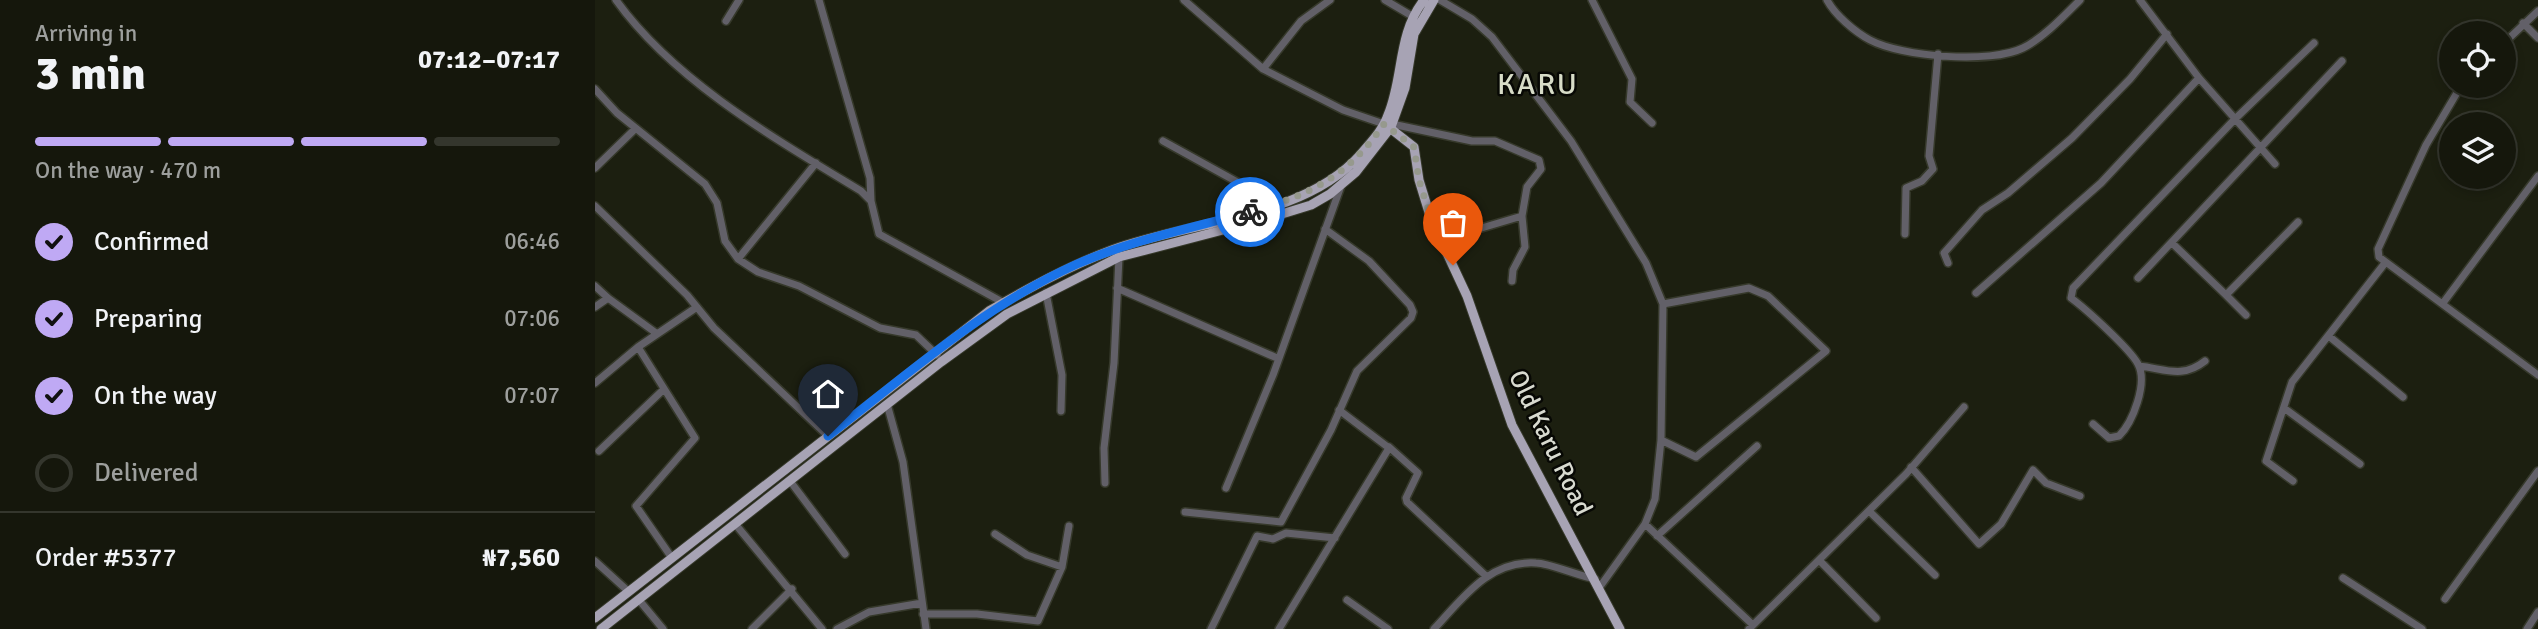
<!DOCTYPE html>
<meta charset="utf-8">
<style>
:root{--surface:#15170c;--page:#1e2015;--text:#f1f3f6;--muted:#9d9f9d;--line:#34362d;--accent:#bfa9f4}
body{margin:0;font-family:Signika,sans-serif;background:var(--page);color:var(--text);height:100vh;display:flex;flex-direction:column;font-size:26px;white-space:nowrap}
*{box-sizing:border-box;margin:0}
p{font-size:23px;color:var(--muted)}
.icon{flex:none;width:38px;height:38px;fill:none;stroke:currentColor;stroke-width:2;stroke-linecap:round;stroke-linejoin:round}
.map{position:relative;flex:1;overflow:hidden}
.details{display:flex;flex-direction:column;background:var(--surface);width:595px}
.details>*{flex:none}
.controls{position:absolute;left:1844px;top:21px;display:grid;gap:14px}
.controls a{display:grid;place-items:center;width:77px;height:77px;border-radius:50%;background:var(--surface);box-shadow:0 4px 10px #0003,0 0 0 2px var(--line);font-size:35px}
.pin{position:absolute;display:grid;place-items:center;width:60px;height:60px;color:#fff;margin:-72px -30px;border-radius:50% 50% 50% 0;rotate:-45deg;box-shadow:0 0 7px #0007}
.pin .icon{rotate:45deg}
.courier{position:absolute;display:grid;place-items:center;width:70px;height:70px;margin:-35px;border:5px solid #1a73e8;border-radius:50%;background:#fff;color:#222;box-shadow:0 2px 9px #0007}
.overview em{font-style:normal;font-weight:700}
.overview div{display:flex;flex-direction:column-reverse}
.overview{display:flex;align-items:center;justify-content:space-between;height:119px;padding:0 35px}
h1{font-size:46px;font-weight:700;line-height:52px}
.bar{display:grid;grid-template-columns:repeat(4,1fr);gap:10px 7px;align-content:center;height:84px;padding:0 35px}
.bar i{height:9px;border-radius:5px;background:var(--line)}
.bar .on{background:var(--accent)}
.bar p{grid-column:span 4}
.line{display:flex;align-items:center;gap:18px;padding:0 35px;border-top:2px solid var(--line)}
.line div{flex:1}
ol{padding:0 35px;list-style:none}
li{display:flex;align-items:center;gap:21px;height:77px}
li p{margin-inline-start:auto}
li .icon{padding:7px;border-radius:50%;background:var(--accent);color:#111;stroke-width:4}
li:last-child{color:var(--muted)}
li i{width:38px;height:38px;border:4px solid var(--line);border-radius:50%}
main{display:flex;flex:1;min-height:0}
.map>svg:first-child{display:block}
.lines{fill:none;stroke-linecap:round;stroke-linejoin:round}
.minor-casing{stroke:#36392b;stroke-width:10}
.major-casing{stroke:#36392b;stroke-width:11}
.minor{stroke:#626068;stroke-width:7}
.major{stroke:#a7a3b4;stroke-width:9}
.done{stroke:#96998d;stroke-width:7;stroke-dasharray:0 12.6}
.route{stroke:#1a73e8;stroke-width:9}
.labels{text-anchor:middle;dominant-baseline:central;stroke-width:5;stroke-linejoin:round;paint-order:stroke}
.street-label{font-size:26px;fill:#d8dad0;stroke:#070804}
.quarter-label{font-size:30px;letter-spacing:2px;fill:#d7dcc7;stroke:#070804}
</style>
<main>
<section class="details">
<div class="overview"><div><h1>3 min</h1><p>Arriving in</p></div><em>07:12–07:17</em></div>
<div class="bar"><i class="on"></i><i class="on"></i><i class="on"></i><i></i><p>On the way · 470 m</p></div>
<ol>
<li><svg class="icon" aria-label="check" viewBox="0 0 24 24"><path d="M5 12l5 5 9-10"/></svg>Confirmed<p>06:46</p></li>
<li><svg class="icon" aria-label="check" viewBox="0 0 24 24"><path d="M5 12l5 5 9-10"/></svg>Preparing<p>07:06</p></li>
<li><svg class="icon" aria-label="check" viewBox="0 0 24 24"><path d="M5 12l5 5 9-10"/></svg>On the way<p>07:07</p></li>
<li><i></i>Delivered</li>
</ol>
<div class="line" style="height:91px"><div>Order #5377</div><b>₦7,560</b></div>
</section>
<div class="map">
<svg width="1943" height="629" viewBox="0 0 1943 629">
<rect width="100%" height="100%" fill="#1c1f10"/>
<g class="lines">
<defs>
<path id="minor" d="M 21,0 C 79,81 182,140 266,191 L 276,201 L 284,234 L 409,303
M 224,0 L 275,178 L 276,201
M 589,0 L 668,69 L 748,110 L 789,124
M 790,0 L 817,16
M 845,0 L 877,19 L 897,37 L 976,141 L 1051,263 L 1068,304 L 1066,440 L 1060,499 L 1050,524 L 1004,588
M 997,0 L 1037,79 L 1035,102 L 1057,123
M 1232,0 C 1240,15 1260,32 1275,40 C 1307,57 1395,64 1428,48 C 1448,38 1469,16 1485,0
M 1545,0 L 1604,78 L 1680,164
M 131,21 L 144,0
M 1928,23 L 1943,38
M 1909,43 L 1943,11
M 668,69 L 706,21 L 735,0
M 1866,86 L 1831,145 L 1783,249 L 1784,257 L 1943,375
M 0,89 L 22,113 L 110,184 L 122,203 L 130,241 L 143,259 L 163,272 L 204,286 L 285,328 L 321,335 L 342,355
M 797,124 L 877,141 L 900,141 L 944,160 L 946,169 L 932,187 L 927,216 L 930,247 L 918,270 L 917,281
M 568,141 L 682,204
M 0,168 L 40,129
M 0,206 L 92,295 L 119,328 L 233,436
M 1310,234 L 1311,188 L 1327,181 L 1338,169 L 1334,156 L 1343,54
M 846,240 L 927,216
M 1577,243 L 1631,295 L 1703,222
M 143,259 L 221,163
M 1353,263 L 1349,253 L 1387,210 L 1413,193 L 1477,138 L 1535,79 L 1572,34
M 1543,278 L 1747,61
M 0,286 L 13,298
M 522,288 L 682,358
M 451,293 L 467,375 L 466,411
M 1381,293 L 1506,183 L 1604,78
M 1631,295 L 1651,315
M 1848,303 L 1943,176
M 0,307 L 13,298 L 61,333
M 1735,337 L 1808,397
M 43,347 L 100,438 L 41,506 L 77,558
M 1544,366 C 1571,369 1587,379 1610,361
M 0,383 L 43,347 L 102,307
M 292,404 L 308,462 L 331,629
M 1689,408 L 1765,464
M 1498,424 L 1514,438 L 1524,436 C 1538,422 1553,383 1543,364 C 1535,349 1491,309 1476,298 L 1478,288 L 1640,119 L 1719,43
M 1066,440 L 1101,457 L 1231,351 L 1173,296 L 1154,288 L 1068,304
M 794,447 L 823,473 L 811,498 L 812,502 L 891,576
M 4,451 L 68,390
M 1316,467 L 1384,544 L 1406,524 L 1438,470 L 1451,483 L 1485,496
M 195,481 L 250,554
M 1698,481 L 1671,461 L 1697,382 L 1790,263
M 510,483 L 509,448 L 519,363 L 524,257
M 631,488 L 678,375 L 746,186
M 1274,511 L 1340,575
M 590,512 L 686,522 L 736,430 L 762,371 L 816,318 L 818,312 L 815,305 L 774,261 L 730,229
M 1050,524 L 1158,625
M 141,525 L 227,629
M 400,534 L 432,555 L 467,567
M 1062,536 L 1162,446
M 1224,560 L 1281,618
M 0,561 L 34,592
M 1748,578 L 1827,629
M 1850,599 L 1943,471
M 44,600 L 68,629
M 752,600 L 793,629
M 328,614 L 382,614 L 443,621 L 467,567 L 474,526
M 157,629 L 197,589
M 242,629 L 274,612 L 327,603
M 616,629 L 662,536 L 678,539 L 691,533 L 740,538
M 684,629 L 794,448 L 744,410
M 839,629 C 868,598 894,560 941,563 C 954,563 984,576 1000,579
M 1154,629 L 1311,474 L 1369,407
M 1932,629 L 1943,612"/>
<path id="major" d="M 791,125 L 819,147 L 824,180 L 836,219 L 872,296 L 917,425 L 1025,629
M 0,618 L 394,311 C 434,288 474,266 517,250 C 595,221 709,219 766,154 C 776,142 788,130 793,115 C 809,77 802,34 829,0
M 6,629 L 346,362 L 412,314 L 524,257 L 674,218 L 716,205 L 735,194 L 761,172 L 796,127 L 810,88 L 819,34 L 839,0"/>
</defs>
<use href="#minor" class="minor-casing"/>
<use href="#major" class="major-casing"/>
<use href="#minor" class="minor"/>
<use href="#major" class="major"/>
</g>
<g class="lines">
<path class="done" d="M 655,212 C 716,194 751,178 789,124 L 819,147 L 824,180 L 836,219 L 858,265"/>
<path class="route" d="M 233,436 C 313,374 389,306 482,264 C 537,240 597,228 655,212"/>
</g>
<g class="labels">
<g class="street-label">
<text transform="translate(955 443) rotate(64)">Old Karu Road</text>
</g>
<g class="quarter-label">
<text x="943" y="84">KARU</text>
</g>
</g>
</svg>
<div class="controls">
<a><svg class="icon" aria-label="locate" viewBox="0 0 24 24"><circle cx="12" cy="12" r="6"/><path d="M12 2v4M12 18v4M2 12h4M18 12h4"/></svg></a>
<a><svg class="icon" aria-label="layers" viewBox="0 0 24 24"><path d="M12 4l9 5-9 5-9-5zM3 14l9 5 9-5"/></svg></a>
</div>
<div class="pin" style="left:858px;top:265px;background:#ea580c"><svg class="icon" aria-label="bag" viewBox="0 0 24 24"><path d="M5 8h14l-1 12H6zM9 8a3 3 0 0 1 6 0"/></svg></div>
<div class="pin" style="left:233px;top:436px;background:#1f2937"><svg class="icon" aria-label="home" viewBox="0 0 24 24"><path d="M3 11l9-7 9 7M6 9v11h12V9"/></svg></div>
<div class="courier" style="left:655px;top:212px"><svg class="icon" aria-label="bike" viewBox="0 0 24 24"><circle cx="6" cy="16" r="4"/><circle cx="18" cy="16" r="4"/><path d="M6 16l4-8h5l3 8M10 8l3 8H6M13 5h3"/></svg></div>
</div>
</main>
